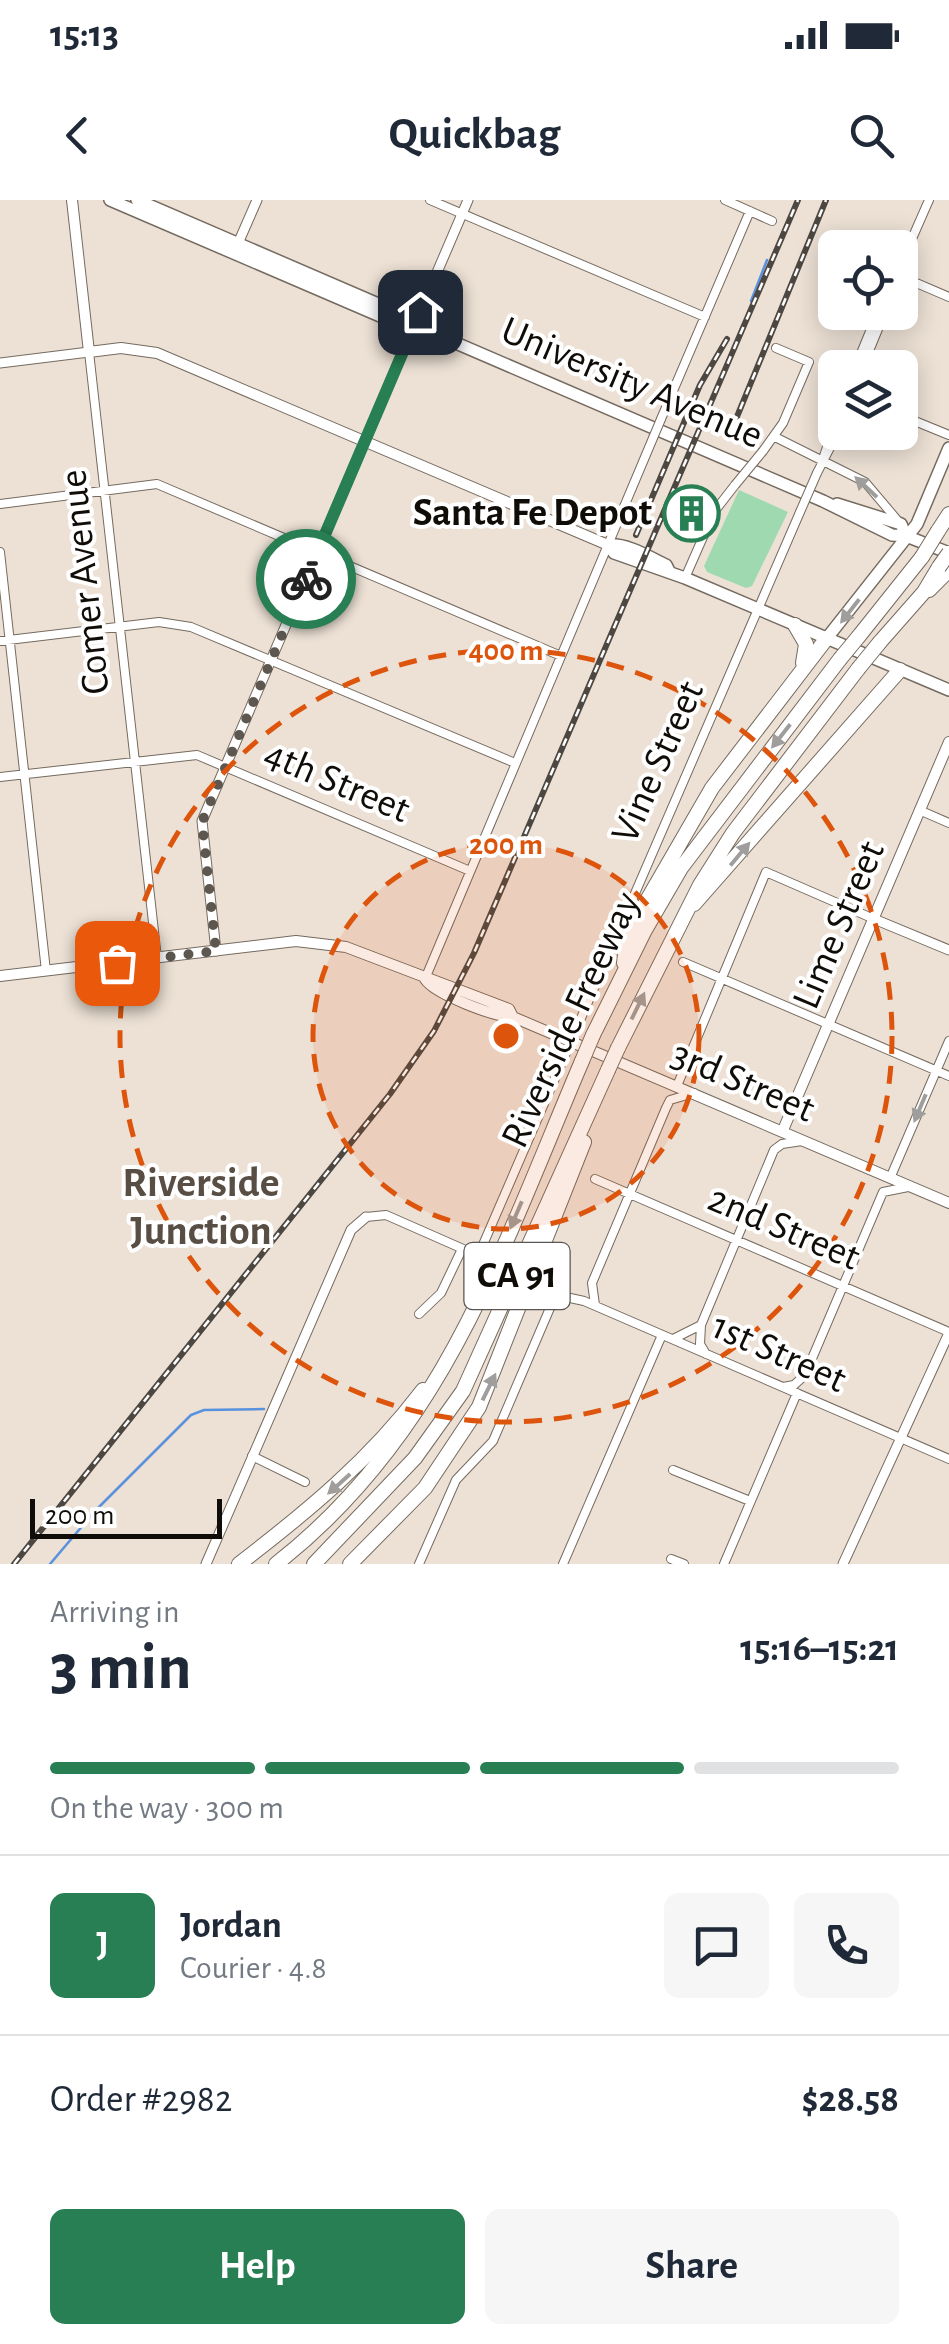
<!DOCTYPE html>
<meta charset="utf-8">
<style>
:root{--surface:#fff;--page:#f6f6f7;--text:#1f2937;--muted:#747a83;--line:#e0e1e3;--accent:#287f53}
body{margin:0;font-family:"Alegreya Sans",sans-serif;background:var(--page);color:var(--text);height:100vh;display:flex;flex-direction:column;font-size:38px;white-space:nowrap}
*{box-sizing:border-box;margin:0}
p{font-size:32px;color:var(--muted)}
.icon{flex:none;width:55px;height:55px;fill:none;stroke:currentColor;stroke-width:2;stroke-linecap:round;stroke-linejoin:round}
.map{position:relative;height:1364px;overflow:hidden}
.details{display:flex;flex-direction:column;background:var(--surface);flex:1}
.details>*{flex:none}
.controls{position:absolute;left:818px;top:30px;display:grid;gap:20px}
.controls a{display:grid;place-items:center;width:100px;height:100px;border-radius:15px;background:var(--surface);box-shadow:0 5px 25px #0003;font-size:50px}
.scale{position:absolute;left:30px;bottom:25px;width:192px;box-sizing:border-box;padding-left:10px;border:5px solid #100c08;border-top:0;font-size:28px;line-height:35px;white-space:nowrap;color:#100c08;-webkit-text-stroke:8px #fff;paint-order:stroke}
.pin{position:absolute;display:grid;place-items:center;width:85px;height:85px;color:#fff;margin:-42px;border-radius:20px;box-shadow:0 5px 15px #0006}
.courier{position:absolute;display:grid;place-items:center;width:100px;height:100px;margin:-50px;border:8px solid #287f53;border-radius:50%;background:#fff;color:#222;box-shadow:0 2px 12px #0007}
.headline em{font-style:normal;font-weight:600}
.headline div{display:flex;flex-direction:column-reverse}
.headline{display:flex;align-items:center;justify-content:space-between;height:170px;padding:0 50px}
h1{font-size:65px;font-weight:600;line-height:75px}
.bar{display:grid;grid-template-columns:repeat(4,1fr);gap:15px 10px;align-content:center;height:120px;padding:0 50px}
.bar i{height:12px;border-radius:8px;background:var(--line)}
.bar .active{background:var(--accent)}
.bar p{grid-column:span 4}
.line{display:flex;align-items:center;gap:25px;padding:0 50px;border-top:2px solid var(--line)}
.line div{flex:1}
.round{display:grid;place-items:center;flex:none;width:105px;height:105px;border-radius:15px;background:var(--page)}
.action{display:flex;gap:20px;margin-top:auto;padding:20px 50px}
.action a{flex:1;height:115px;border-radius:15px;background:var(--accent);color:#fff;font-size:40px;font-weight:600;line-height:115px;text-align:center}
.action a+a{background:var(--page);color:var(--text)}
.status{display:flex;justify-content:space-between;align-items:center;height:70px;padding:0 50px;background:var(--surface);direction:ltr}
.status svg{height:28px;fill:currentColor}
header{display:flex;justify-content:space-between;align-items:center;height:130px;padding:0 50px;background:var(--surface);font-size:45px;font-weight:600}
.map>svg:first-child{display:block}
.green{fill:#9fd9af}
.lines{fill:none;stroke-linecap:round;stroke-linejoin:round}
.stream{stroke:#5892de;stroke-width:2.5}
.minor-casing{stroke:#756a5f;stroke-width:10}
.tertiary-casing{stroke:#756a5f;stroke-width:11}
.secondary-casing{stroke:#756a5f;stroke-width:12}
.primary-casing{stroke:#756a5f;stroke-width:14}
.motorway-casing{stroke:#756a5f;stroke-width:16}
.minor{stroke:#fff;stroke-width:8}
.tertiary{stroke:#fff;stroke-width:9}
.secondary{stroke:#fff;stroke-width:10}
.primary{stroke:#fff;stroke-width:11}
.motorway{stroke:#fff;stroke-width:14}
.rail-casing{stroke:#4d4741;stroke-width:6}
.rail{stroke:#fff;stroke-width:2.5;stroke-dasharray:8;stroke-linecap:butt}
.minor-bridge-casing{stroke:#756a5f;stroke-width:10;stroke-linecap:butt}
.motorway-bridge-casing{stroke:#756a5f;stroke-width:16;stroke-linecap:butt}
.minor-bridge{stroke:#fff;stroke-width:8}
.motorway-bridge{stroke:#fff;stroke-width:14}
.oneway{fill:#9f9e9c}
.done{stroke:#5d5750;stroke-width:10;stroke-dasharray:0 18}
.route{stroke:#287f53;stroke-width:12}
.ring{fill:none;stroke:#dd550c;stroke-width:5;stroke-dasharray:18 12}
.labels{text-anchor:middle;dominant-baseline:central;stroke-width:8;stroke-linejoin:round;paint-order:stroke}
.shield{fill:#fff;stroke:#585552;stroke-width:2.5}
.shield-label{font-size:38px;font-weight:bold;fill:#100c08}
.street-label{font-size:40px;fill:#100c08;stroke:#fff}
.poi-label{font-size:40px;font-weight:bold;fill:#100c08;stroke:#fff;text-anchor:end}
.neighbourhood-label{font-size:42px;font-weight:bold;fill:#584e44;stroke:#fff}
.centre{fill:#dd550c;stroke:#fff;stroke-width:5}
.ring-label{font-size:30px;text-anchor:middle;font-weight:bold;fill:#dd550c;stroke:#fff;stroke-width:8;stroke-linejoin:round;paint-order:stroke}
</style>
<div class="status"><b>15:13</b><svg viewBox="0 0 49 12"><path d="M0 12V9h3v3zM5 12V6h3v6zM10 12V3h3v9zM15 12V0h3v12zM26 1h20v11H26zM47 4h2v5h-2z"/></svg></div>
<header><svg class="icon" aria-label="back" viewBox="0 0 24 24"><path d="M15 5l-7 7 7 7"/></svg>Quickbag<svg class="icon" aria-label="search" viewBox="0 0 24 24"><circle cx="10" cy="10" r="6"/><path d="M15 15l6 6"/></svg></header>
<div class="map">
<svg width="949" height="1364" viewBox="0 0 949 1364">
<rect width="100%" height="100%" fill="#ede1d5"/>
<path class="green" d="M 739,290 L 788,312 L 752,386 L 746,388 L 707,372 L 704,366 Z"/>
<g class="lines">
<path class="stream" d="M 751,101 L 767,60
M 50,1364 L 95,1311 L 191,1215 L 204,1210 L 264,1209"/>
<defs>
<path id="minor" d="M 430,0 L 705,117
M 725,0 L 772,21
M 900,66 L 929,0
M 900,76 L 949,97
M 89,152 L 157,758
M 855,168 L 878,112
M 862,168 L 885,112
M 900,215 L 949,235
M 661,219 L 750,11
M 775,237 L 865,282 L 898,321
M 763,251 L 783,223 L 809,162 L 776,148
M 824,256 L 835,223
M 817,273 L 838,232
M 0,304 L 157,284 L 561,456
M 0,352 L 46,771
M 685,378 L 714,312 L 735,285
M 0,441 L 159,422 L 191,427 L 515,563
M 0,577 L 197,555 L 470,671
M 919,610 L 949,623
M 683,762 L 949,876
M 425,779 L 653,238
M 677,886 L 766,672 L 874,719
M 891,976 L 949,841
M 595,979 L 949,1132
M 366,1017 L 386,1015 L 470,1052 L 482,1047 L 800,312
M 595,1105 L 592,1083 L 666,908 L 670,900 L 694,893
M 419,1114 L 441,1093 L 462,1049
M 673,1139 L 699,1126
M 706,1154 L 700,1144 L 701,1125 L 774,950 L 782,944 L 802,941
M 783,1187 L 794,1185 L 805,1175 L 883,992 L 908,987
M 252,1256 L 305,1282
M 673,1270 L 750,1301
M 671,1359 L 684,1364
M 419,1364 L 456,1280 L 493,1241 L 550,1108 L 561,1096 L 584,1101 L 949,1259
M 563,1364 L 662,1135
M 724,1364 L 797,1193"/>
<path id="tertiary" d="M 236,48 L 257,0
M 0,163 L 89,152
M 874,719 L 949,750
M 216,751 L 202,621 L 468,0
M 206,1364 L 351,1030 L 366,1017
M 843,1364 L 949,1133"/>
<path id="secondary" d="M 72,0 L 89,152 L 121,148 L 157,153 L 608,345
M 0,776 L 296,741 L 346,747 L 509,809 L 513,817
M 425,779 C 434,794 495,817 513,817 L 949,1003
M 783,930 L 949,542"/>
<path id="primary" d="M 110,0 L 401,125 L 414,125 L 823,301 L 892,335 L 906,336 L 949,353
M 137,0 L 406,116 L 414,125
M 837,304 L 901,324 L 906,336
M 608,345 L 614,353 L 685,378 L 949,490
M 608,345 C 627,343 649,357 666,365 L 669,371
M 827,438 L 917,324 L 949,248"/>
<path id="motorway" d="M 938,331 L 949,314
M 929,390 L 949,370
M 795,425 L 806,444 L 803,463
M 859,436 L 922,357
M 880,442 L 924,392 L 939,367
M 694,704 L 900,470
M 624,763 L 627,735 L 712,588 L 827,438
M 593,835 L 645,730 L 681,668 L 840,459
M 618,848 L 700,685 L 733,633 L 858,469
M 239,1364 C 308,1311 370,1260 423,1190
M 276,1364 C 443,1234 502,1048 582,861
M 314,1364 L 415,1258 L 463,1191 L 608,870
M 350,1364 L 425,1288 L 479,1207 L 584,942"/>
</defs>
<use href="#minor" class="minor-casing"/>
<use href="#tertiary" class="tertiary-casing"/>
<use href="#secondary" class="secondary-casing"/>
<use href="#primary" class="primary-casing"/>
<use href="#motorway" class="motorway-casing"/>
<use href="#minor" class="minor"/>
<use href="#tertiary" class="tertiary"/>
<use href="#secondary" class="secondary"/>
<use href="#primary" class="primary"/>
<use href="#motorway" class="motorway"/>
<defs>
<path id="rail" d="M 734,224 L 826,0
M 636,335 L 700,185 L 727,139
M 14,1364 L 390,894 L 434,831 L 474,753 L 798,0"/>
</defs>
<use href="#rail" class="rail-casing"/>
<use href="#rail" class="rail"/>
<defs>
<path id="minor-bridge" d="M 653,238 L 661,219
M 735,285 L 763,251
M 800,312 L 817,273"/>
<path id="motorway-bridge" d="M 922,357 L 938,331
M 939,367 L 949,353
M 840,459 L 859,436
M 858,469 L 880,442
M 582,861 L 593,835
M 608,870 L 618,848"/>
</defs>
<use href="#minor-bridge" class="minor-bridge-casing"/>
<use href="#motorway-bridge" class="motorway-bridge-casing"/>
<use href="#minor-bridge" class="minor-bridge"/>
<use href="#motorway-bridge" class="motorway-bridge"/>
</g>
<defs><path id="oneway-solid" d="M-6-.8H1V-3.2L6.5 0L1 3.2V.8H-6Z" transform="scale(2.5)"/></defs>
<g class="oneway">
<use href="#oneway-solid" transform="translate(866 287) rotate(-137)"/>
<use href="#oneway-solid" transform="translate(850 411) rotate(128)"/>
<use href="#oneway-solid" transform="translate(781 536) rotate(128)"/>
<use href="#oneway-solid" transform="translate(740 654) rotate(-50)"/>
<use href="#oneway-solid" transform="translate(638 806) rotate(-64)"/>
<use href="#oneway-solid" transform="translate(920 908) rotate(113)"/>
<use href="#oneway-solid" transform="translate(516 1015) rotate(113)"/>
<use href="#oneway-solid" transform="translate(489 1187) rotate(-64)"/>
<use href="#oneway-solid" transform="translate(339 1284) rotate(138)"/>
</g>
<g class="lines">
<path class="done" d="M 117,763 L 216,751 L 202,622 L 306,379"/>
<path class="route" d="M 306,379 L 420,112"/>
</g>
<circle cx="506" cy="836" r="193" fill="#dd550c" fill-opacity=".12"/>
<g class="ring">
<circle cx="506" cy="836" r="193"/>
<circle cx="506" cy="836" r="386"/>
</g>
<defs>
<symbol id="building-ring" viewBox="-11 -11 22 22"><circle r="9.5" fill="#fff" stroke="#287f53" stroke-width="1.5"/><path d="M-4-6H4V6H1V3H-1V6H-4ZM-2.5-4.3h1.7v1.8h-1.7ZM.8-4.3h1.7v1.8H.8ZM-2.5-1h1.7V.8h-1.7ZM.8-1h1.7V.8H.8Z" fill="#287f53"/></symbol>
</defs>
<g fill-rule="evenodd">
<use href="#building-ring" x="660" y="282" width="63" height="63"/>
</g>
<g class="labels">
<rect class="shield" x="464.5" y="1043" width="105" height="66" rx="8"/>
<g class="shield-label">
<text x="517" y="1076">CA 91</text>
</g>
<g class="street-label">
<text transform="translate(632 183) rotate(23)">University Avenue</text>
<text transform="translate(85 382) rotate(-96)">Comer Avenue</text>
<text transform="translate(658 562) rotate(-66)">Vine Street</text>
<text transform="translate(337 582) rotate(23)">4th Street</text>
<text transform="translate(839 725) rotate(-67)">Lime Street</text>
<text transform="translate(571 820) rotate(-65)">Riverside Freeway</text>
<text transform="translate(743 882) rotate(23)">3rd Street</text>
<text transform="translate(784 1028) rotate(23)">2nd Street</text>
<text transform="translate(779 1153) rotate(24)">1st Street</text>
</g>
<g class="poi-label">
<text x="652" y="313">Santa Fe Depot</text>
</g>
<g class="neighbourhood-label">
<text x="201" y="983">Riverside<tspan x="201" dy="48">Junction</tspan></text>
</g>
</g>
<circle cx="506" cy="836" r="15" class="centre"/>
<g class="ring-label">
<text x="506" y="460">400 m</text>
<text x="506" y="654">200 m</text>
</g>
</svg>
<div class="controls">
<a><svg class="icon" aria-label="locate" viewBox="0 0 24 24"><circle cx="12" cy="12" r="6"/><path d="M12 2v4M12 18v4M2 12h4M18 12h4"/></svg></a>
<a><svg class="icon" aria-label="layers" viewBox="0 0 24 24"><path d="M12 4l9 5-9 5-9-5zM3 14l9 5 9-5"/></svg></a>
</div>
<div class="scale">200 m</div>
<div class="pin" style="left:117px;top:763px;background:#ea580c"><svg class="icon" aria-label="bag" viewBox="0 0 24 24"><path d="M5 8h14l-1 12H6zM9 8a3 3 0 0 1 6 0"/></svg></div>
<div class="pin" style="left:420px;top:112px;background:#1f2937"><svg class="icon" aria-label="home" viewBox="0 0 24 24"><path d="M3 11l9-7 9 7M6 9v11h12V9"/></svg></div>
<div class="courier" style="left:306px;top:379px"><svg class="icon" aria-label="bike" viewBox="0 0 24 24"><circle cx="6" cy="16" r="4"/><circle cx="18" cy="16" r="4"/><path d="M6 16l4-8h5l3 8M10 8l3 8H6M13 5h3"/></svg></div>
</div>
<section class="details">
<div class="headline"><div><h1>3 min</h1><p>Arriving in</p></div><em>15:16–15:21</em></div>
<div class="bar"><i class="active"></i><i class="active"></i><i class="active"></i><i></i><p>On the way · 300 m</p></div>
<div class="line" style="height:180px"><b class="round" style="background:var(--accent);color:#fff">J</b><div><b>Jordan</b><p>Courier · 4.8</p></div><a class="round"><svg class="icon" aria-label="chat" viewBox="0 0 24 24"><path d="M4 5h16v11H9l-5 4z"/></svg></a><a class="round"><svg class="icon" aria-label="phone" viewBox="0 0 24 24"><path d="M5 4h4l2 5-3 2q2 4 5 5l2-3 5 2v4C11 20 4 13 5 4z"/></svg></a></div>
<div class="line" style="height:130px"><div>Order #2982</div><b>$28.58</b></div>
<div class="action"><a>Help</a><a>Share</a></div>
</section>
